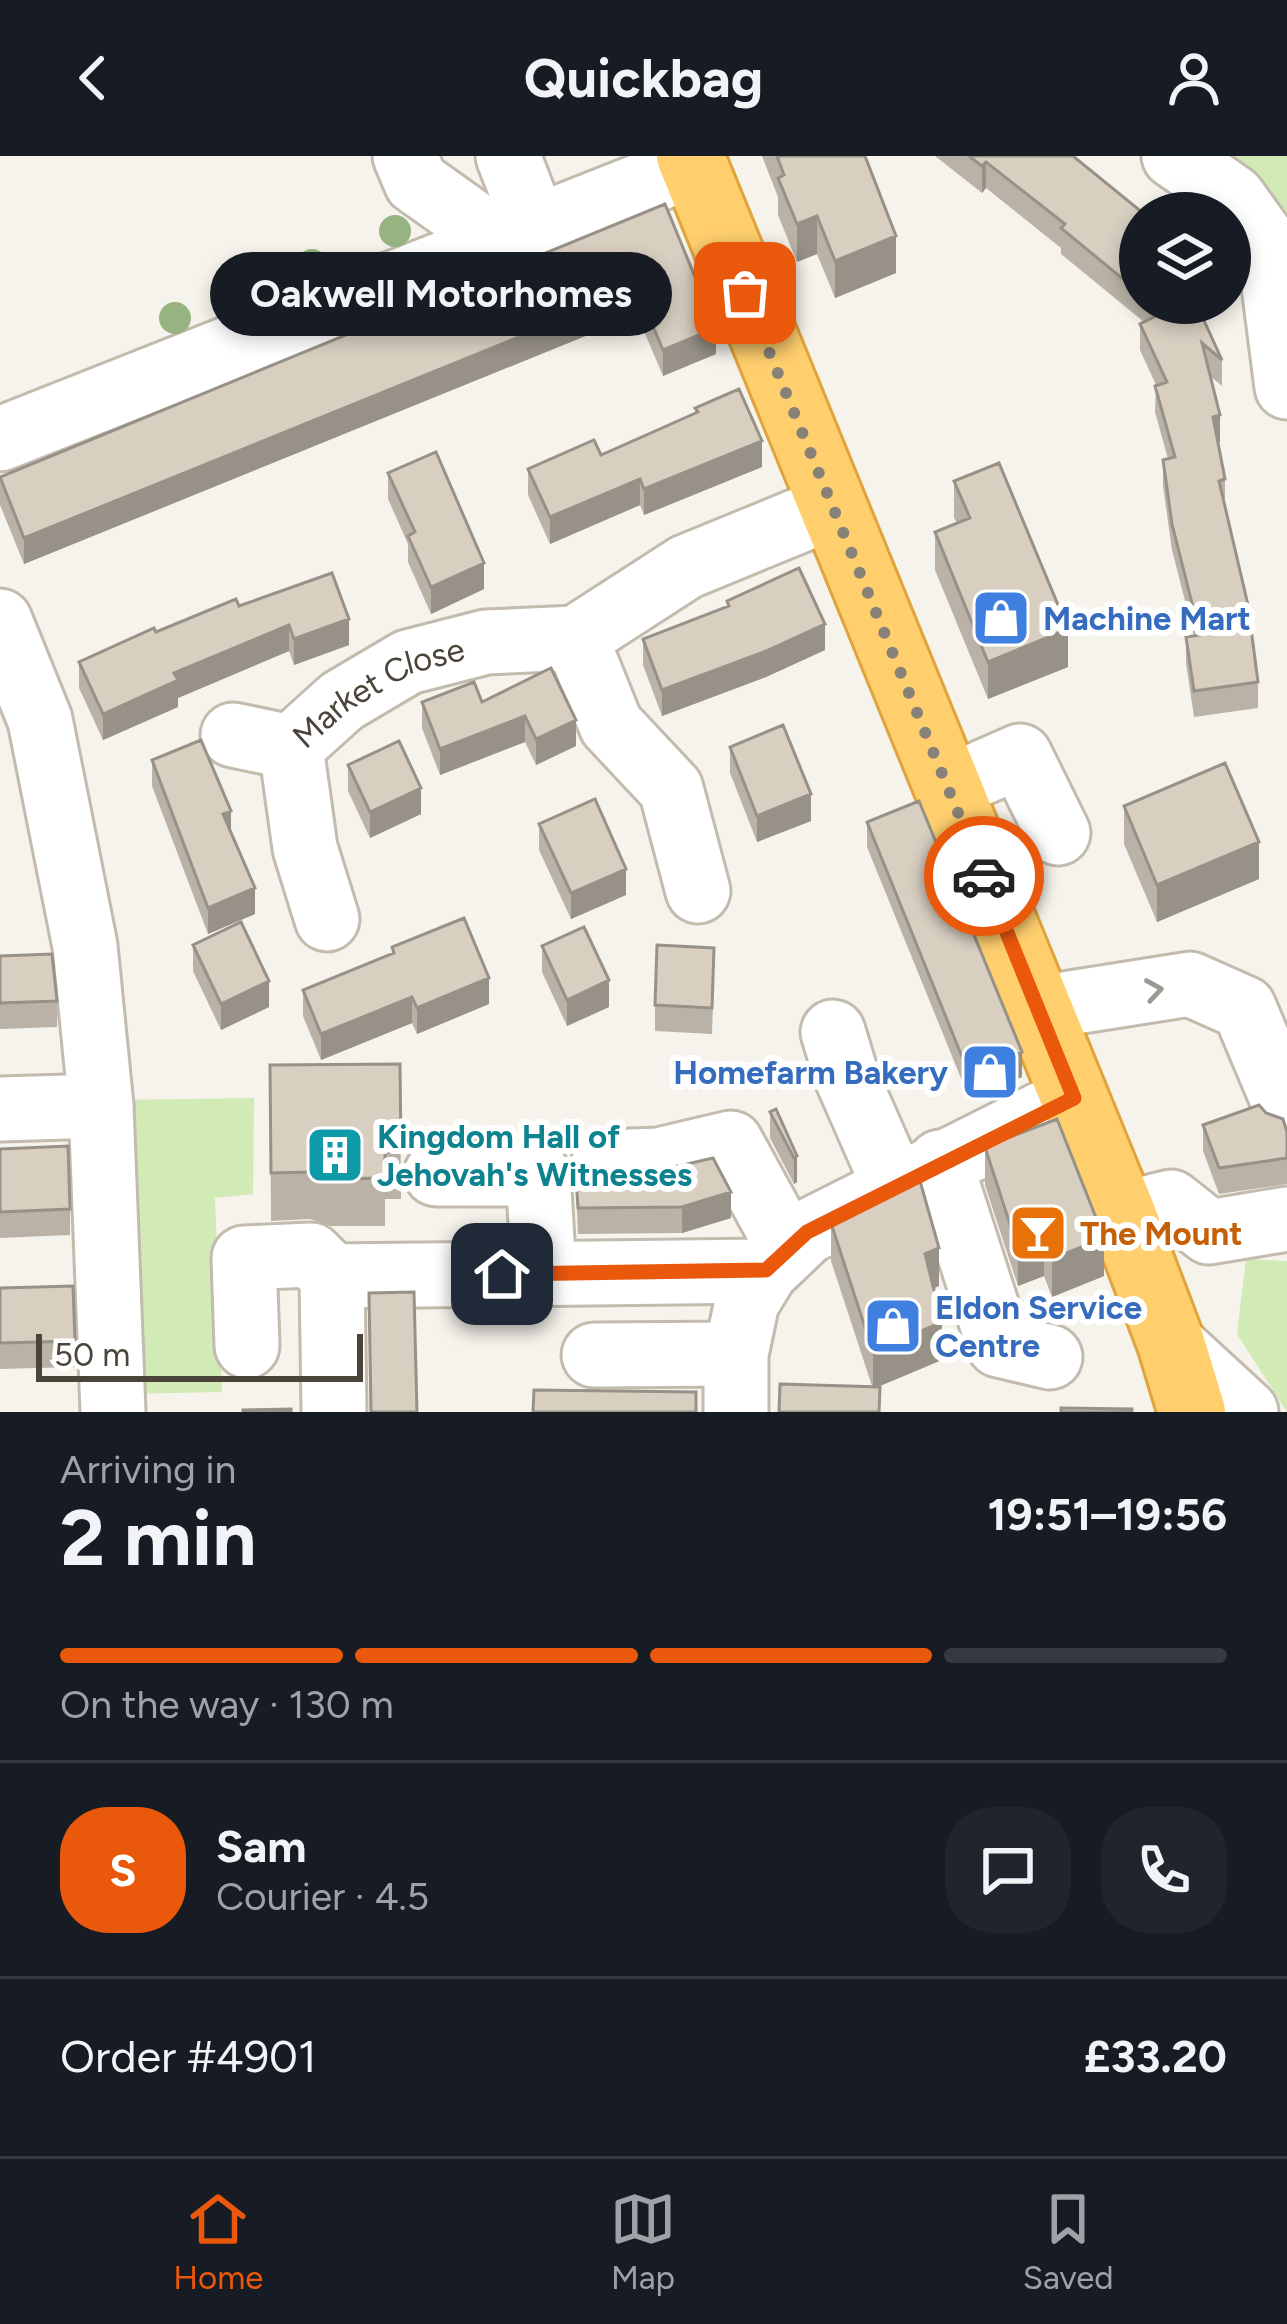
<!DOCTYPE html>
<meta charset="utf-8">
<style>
:root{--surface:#171b24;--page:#20242c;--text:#f1f3f6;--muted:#9ea1a6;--line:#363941;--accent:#ea580c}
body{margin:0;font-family:Figtree,sans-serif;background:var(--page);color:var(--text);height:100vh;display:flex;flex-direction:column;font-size:45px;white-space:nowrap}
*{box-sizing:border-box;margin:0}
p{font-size:39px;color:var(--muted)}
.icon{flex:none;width:66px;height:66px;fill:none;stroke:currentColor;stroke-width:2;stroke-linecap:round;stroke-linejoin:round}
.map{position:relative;height:1256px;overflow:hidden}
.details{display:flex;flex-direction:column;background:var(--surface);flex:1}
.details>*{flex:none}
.buttons{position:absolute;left:1119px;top:36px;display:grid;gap:24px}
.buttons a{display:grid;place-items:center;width:132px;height:132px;border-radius:50%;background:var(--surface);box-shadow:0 6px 18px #0003;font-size:60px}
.scale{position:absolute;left:36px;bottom:30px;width:327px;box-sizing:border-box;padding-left:12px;border:6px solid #4b4439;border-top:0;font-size:33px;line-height:42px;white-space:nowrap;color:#4b4439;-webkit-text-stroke:9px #fff;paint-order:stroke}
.pin{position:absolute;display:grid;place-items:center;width:102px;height:102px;color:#fff;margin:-51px;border-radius:24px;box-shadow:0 6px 18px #0006}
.courier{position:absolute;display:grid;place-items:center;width:120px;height:120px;margin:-60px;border:9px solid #ea580c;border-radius:50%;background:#fff;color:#222;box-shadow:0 3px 15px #0007}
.bubble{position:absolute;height:84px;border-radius:42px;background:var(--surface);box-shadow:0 6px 18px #0003;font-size:39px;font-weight:700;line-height:84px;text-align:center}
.head em{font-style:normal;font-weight:700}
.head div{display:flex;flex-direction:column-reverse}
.head{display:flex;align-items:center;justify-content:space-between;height:204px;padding:0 60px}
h1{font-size:78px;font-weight:700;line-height:90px}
.bar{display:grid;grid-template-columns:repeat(4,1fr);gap:18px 12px;align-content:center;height:144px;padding:0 60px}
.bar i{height:15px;border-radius:9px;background:var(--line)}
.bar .on{background:var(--accent)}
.bar p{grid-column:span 4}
.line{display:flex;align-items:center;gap:30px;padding:0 60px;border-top:3px solid var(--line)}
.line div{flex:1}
.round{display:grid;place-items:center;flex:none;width:126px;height:126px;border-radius:48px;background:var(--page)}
header{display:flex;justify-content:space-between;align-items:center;height:156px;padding:0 60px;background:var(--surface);font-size:54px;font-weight:700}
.tab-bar{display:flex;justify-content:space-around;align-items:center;height:168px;border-top:3px solid var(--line);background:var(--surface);font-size:33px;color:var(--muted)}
.tab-bar a{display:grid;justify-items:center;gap:6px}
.tab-bar .on{color:var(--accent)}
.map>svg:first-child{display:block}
.green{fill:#d2eab5}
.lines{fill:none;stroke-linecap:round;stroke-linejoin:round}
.minor-casing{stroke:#c2bbae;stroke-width:69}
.highway-casing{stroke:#e0a43c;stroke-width:72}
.minor{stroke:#fff;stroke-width:63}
.highway{stroke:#ffcf6e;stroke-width:66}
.tree{fill:#97b381}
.wall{fill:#bab2a6}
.shaded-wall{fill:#979187}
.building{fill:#d8cfc1;stroke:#979187;stroke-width:3}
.oneway{stroke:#9c9892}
.done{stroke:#878178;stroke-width:12;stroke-dasharray:0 21.6}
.route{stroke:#ea580c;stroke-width:15}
.labels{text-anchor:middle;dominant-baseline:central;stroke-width:12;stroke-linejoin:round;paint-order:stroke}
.shop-label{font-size:33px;font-weight:bold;fill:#366cbe;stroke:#fff;text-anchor:start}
.street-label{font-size:33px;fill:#4b4439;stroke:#fff}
.culture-label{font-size:33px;font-weight:bold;fill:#0d838f;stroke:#fff;text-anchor:start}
.food-label{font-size:33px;font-weight:bold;fill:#c56008;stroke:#fff;text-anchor:start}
</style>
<header><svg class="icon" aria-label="back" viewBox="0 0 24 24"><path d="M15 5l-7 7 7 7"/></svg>Quickbag<svg class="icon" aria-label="person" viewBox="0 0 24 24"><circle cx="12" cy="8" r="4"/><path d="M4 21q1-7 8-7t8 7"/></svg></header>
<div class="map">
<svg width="1287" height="1256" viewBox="0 0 1287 1256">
<rect width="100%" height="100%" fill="#f6f3ec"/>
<path class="green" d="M 1213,0 L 1287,0 L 1287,99 Z
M 254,942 L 253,1038 L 215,1042 L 222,1236 L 123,1238 L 116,944 Z
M 1246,1103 L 1287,1105 L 1287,1256 L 1237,1178 Z"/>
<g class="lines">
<defs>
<g id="minor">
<path d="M 405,0 L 416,26 L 499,85"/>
<path d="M 508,0 L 535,70"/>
<path d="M 1174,0 L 1233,41 L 1269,91 L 1287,231"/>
<path d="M 0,283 L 693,9"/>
<path d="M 0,465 L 40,564 L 85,790 L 101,950 L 113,1256"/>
<path d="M 576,482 L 611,569 L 671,633 L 698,735"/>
<path d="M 233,579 L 291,591"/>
<path d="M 947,632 L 1020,600 L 1058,677"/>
<path id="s1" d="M 327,763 L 305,692 L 291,591 L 342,545 L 408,506 L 486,486 L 576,482 L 686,411 L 832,351"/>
<path d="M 1038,852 L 1190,828 L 1244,852 L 1287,954"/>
<path d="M 833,876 L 847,922 L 894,1029"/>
<path d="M 0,953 L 101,950"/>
<path d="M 604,1006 L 659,1004 L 731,987 L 789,1093"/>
<path d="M 940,1006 L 999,1189 L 1050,1201"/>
<path d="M 436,1018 L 538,1018 L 544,1117"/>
<path d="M 1122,1058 L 1171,1046 L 1209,1076 L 1287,1063"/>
<path d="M 332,1120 L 766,1115"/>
<path d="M 332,1120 L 334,1256"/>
<path d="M 1171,1187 L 1246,1256"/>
<path d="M 247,1190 L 244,1102 L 311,1099 L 332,1120"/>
<path d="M 594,1199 L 736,1198"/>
<path d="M 736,1256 L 736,1198 L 747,1146 L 766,1115 L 807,1076 L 1074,942"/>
</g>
<path id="highway" d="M 690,0 L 1122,1058 L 1171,1187 L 1192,1256"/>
</defs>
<use href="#minor" class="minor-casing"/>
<use href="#highway" class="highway-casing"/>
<use href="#minor" class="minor"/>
<use href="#highway" class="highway"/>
</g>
<g class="tree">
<circle cx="395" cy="75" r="16"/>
<circle cx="312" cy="109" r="16"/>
<circle cx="175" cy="162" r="16"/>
</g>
<path class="wall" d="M 762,0 L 865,0 L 896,117 L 835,142 L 817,98 L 797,106 L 778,59 L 778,41 Z
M 935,0 L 1073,0 L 1140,57 L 1140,147 L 1196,147 L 1222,204 L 1222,230 L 1210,220 L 1220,286 L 1218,286 L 1225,323 L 1225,350 L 1258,526 L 1258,552 L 1194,561 L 1186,507 L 1186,481 L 1194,480 L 1172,394 L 1163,330 L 1163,304 L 1168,303 L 1155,256 L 1156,229 L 1140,194 L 1140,168 L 1144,166 L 1061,98 L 1061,92 L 986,32 L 982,37 Z
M 665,48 L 716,198 L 663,220 L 637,159 L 24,408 L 0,349 L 0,321 Z
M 695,252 L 762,311 L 644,359 L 640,349 L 550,388 L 528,339 L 528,313 L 601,299 L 695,257 Z
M 388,317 L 484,433 L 431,458 L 408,406 L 408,388 L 388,343 Z
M 954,325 L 1068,511 L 988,543 L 935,414 L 935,376 L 957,367 L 954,362 Z
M 727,445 L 825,494 L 766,521 L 662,560 L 643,509 L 643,483 L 727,451 Z
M 239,450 L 349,489 L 294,509 L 289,495 L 178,542 L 178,551 L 103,584 L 79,532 L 79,506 L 156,476 Z
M 551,512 L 576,590 L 536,609 L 525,586 L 440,619 L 422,572 L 422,546 L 482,546 Z
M 730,591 L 811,665 L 757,686 L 730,617 Z
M 152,604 L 231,676 L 255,758 L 208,778 L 152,630 Z
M 348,609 L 421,658 L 370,682 L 348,635 Z
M 1124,650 L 1259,723 L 1157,766 L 1124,688 Z
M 867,666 L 1022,921 L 969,942 L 867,691 Z
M 539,668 L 626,739 L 571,763 L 539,694 Z
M 193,789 L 269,851 L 221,874 L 193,815 Z
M 542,790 L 609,851 L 567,870 L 542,816 Z
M 392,791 L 489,848 L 417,878 L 412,867 L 321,904 L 303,860 L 303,834 L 392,798 Z
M 0,800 L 57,845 L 57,871 L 0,873 Z
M 714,818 L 712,878 L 655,875 L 655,849 Z
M 400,908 L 401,1043 L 385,1043 L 385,1070 L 331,1070 L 310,1063 L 271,1065 L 270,909 Z
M 770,956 L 797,1000 L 797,1026 L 794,1028 L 770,982 Z
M 1266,957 L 1287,976 L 1287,1028 L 1219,1038 L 1203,995 L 1203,969 Z
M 985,991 L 1104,1120 L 1052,1141 L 1044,1120 L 1018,1130 L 985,1029 Z
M 0,993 L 70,1053 L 70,1079 L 0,1082 Z
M 575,1006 L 731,1062 L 682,1077 L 578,1078 Z
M 831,1067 L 939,1130 L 933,1132 L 942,1204 L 872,1230 L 831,1105 Z
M 0,1132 L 75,1185 L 75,1211 L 0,1213 Z"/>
<path class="shaded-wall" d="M 986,6 L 986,32 L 982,37 L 982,10 Z
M 817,60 L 817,98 L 797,106 L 797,68 Z
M 896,80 L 896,117 L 835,142 L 835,105 Z
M 637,133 L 637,159 L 24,408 L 24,382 Z
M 716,172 L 716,198 L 663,220 L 663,194 Z
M 1220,259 L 1220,286 L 1213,287 L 1213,261 Z
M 762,285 L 762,311 L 644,359 L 644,333 Z
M 640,323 L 640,349 L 550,388 L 550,361 Z
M 484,407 L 484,433 L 431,458 L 431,431 Z
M 349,463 L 349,489 L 294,509 L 294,483 Z
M 825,468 L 825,494 L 766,521 L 662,560 L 662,534 Z
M 289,469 L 289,495 L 178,542 L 178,551 L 103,584 L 103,558 L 174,517 Z
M 1068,473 L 1068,511 L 988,543 L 988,506 Z
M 525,560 L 525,586 L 440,619 L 440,593 Z
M 576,564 L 576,590 L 536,609 L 536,583 Z
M 421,632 L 421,658 L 370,682 L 370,656 Z
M 811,638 L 811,665 L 757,686 L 757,660 Z
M 231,655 L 231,681 L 223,658 Z
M 1259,686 L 1259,723 L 1157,766 L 1157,729 Z
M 626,713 L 626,739 L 571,763 L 571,737 Z
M 255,732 L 255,758 L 208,778 L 208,752 Z
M 489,822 L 489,848 L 417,878 L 417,852 Z
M 609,824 L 609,851 L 567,870 L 567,844 Z
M 269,825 L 269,851 L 221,874 L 221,848 Z
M 412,841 L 412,867 L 321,904 L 321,878 Z
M 1022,896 L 1022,921 L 969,942 L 969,918 Z
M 797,1000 L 797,1026 L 794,1028 L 794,1002 Z
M 731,1036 L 731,1062 L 682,1077 L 682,1051 Z
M 1044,1082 L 1044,1120 L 1018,1130 L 1018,1093 Z
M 1104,1082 L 1104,1120 L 1052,1141 L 1052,1103 Z
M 939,1092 L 939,1130 L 925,1136 L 925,1098 Z
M 942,1166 L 942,1204 L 873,1233 L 873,1196 Z"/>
<path class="building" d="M 777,0 L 865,0 L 896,80 L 835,105 L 817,60 L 797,68 L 778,22 L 784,19 Z
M 969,0 L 1073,0 L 1143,57 L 1140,57 L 1140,137 L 1061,72 L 1065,68 L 986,6 L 982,10 Z
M 665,48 L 716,172 L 663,194 L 637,133 L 24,382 L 0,321 Z
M 1153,147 L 1196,147 L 1222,204 L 1202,187 L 1220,259 L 1213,261 L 1225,323 L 1219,325 L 1248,449 L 1258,526 L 1194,535 L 1186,481 L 1200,479 L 1172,368 L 1163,304 L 1175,301 L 1155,230 L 1167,226 L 1140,168 L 1164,156 Z
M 739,233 L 762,285 L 644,333 L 640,323 L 550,361 L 528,313 L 594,284 L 601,299 L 698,256 L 695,252 Z
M 436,296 L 484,407 L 431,431 L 408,380 L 415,376 L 388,317 Z
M 999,307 L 1068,473 L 988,506 L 935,376 L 970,362 L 954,325 Z
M 799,412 L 825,468 L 766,495 L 662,534 L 643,483 L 729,450 L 727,445 Z
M 332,417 L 349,463 L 294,483 L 289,469 L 174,517 L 178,524 L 103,558 L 79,506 L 154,472 L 156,476 L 236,443 L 239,450 Z
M 551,512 L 576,564 L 536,583 L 525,560 L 440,593 L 422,546 L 474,526 L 482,546 Z
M 783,569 L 811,638 L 757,660 L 730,591 Z
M 201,584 L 231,655 L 223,658 L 255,732 L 208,752 L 152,604 Z
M 399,585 L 421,632 L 370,656 L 348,609 Z
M 1225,607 L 1259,686 L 1157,729 L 1124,650 Z
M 595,643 L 626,713 L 571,737 L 539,668 Z
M 919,645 L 1022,896 L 969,918 L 867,666 Z
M 464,762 L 489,822 L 417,852 L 412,841 L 321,878 L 303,834 L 394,797 L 392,791 Z
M 241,766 L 269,825 L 221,848 L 193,789 Z
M 584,771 L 609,824 L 567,844 L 542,790 Z
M 657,789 L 714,792 L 712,852 L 655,849 Z
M 52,798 L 57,845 L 0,847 L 0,800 Z
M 400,908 L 401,995 L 385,996 L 385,1022 L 331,1023 L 310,1016 L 271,1017 L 270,909 Z
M 1259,949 L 1266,957 L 1283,963 L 1287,976 L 1287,1002 L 1219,1012 L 1203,969 Z
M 776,953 L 797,1000 L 794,1002 L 770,956 Z
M 1057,963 L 1104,1082 L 1052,1103 L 1044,1082 L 1018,1093 L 985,991 Z
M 68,990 L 70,1053 L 0,1056 L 0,993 Z
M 713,1002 L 731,1036 L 682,1051 L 578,1052 L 575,1006 L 605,1016 L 661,1014 Z
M 920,1025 L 939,1092 L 925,1098 L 942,1166 L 873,1196 L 831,1067 Z
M 73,1130 L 75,1185 L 0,1187 L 0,1132 Z
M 414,1136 L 417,1256 L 371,1256 L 369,1137 Z
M 780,1228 L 880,1231 L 879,1256 L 779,1256 Z
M 534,1234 L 696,1236 L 696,1256 L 533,1256 Z
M 1061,1252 L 1132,1253 L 1132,1256 L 1061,1256 Z
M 291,1253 L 291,1256 L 243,1256 L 243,1254 Z"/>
<defs><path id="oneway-chevron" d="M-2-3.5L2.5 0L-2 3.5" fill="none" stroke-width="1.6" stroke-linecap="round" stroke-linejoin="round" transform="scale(3)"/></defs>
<use class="oneway" href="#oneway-chevron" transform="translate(1154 834) rotate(-9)"/>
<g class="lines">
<path class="done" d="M 745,137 L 984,720"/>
<path class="route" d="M 502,1118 L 766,1114 L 807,1076 L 1074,942 L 984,720"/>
</g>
<defs>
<symbol id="shop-square" viewBox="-11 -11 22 22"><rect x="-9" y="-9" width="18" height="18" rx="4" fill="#3f7fe0" stroke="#fff"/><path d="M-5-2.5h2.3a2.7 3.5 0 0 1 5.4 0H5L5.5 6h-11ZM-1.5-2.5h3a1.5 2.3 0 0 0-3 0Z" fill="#fff"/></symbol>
<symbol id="building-square" viewBox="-11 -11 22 22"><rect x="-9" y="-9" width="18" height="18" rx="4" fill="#0f9aa8" stroke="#fff"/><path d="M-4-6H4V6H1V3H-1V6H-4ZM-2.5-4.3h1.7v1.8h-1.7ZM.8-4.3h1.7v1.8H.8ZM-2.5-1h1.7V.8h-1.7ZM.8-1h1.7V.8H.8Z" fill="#fff"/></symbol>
<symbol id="bar-square" viewBox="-11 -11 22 22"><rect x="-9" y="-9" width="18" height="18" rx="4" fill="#e8710a" stroke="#fff"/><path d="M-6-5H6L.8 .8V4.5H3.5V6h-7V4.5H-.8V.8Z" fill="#fff"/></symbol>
</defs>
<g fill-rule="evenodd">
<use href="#shop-square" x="968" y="429" width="66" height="66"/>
<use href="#shop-square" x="957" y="883" width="66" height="66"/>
<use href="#building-square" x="302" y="966" width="66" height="66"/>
<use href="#bar-square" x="1005" y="1044" width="66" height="66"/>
<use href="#shop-square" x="860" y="1137" width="66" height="66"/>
</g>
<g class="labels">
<g class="shop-label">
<text x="1043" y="462">Machine Mart</text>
<text x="948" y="916" text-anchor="end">Homefarm Bakery</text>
<text x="935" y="1151">Eldon Service<tspan x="935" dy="38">Centre</tspan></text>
</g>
<g class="street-label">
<text stroke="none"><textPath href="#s1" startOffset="282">Market Close</textPath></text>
</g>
<g class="culture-label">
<text x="377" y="980">Kingdom Hall of<tspan x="377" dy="38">Jehovah's Witnesses</tspan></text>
</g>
<g class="food-label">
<text x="1080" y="1077">The Mount</text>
</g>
</g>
</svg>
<div class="buttons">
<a><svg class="icon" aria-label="layers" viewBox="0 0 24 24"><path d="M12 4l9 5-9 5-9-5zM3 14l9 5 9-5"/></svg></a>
</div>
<div class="scale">50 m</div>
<div class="pin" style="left:745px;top:137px;background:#ea580c"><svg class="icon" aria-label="bag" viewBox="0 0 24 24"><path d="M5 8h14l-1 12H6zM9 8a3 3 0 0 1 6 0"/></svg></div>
<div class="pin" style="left:502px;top:1118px;background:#1f2937"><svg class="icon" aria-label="home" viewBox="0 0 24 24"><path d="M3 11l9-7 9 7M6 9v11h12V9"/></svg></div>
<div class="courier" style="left:984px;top:720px"><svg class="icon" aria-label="car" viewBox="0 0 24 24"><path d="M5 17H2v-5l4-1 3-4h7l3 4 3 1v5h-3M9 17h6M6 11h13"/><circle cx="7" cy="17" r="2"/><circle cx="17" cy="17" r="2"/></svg></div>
<div class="bubble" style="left:210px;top:96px;width:462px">Oakwell Motorhomes</div>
</div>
<section class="details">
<div class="head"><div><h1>2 min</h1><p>Arriving in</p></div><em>19:51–19:56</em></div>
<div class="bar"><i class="on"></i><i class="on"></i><i class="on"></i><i></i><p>On the way · 130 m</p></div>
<div class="line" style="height:216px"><b class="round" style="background:var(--accent);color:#fff">S</b><div><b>Sam</b><p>Courier · 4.5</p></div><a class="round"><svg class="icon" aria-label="chat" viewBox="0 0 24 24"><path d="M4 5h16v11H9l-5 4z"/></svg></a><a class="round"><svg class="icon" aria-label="phone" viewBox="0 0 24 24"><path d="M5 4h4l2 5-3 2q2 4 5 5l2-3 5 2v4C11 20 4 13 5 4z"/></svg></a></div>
<div class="line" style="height:156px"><div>Order #4901</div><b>£33.20</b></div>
</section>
<nav class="tab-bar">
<a class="on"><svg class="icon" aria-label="home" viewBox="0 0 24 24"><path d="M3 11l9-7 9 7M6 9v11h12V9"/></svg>Home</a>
<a><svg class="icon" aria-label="map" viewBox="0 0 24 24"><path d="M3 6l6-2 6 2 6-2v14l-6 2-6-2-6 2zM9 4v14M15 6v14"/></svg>Map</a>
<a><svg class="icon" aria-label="saved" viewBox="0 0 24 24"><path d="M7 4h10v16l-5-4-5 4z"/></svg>Saved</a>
</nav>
